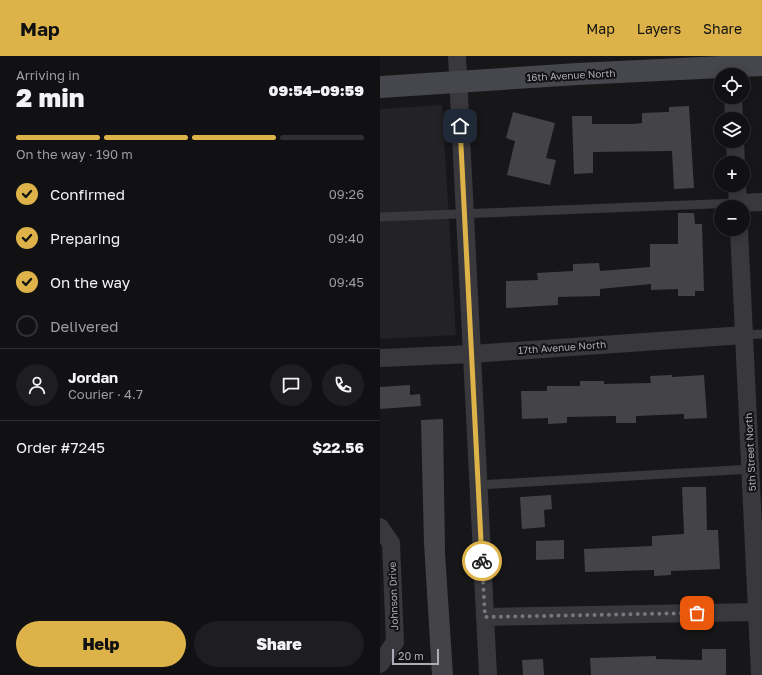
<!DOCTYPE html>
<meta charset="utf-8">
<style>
:root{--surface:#111012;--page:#1e1e20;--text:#f1f3f6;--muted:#9c9d9f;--line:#303032;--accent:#ddb349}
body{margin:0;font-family:"Golos Text",sans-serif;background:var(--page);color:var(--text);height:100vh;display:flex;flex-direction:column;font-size:15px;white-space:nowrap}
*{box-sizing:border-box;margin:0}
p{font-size:13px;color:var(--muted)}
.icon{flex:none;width:22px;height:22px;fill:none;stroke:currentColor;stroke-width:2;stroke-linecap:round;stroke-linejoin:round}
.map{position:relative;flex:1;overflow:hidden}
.sheet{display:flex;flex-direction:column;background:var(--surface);width:380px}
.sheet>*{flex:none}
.tools{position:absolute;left:334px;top:12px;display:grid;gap:8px}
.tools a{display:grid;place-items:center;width:36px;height:36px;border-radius:50%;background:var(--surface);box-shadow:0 2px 10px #0003,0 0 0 1px var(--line);font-size:20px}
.scale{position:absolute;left:12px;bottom:10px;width:47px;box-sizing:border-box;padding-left:4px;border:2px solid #aaadb6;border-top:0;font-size:11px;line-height:14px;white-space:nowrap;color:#aaadb6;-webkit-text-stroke:3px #121113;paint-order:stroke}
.pin{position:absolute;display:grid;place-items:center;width:34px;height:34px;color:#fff;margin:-17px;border-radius:8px;box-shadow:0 2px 6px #0006}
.courier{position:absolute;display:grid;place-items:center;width:40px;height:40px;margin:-20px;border:3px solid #ddb349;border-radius:50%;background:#fff;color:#222;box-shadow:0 1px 5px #0007}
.head em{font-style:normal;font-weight:800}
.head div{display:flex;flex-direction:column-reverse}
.head{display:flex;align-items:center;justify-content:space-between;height:68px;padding:0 16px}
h1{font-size:26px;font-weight:800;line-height:30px}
.bar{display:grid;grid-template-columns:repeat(4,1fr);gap:6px 4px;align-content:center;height:48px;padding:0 16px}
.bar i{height:5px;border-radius:3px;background:var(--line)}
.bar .on{background:var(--accent)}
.bar p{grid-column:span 4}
.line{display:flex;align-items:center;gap:10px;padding:0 16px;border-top:1px solid var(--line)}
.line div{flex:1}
.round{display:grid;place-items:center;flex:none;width:42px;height:42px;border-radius:21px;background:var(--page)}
ol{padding:0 16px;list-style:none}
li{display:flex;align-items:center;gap:12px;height:44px}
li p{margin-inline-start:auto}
li .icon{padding:4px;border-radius:50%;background:var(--accent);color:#111;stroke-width:4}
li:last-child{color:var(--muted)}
li i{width:22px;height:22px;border:2px solid var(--line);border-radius:50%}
.action{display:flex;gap:8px;margin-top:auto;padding:8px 16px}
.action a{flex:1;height:46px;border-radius:24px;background:var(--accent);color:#111;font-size:16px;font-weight:800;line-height:46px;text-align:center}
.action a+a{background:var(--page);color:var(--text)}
header{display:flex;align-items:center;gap:24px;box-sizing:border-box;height:56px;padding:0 20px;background:var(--accent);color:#111}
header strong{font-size:19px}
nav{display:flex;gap:22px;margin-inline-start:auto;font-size:14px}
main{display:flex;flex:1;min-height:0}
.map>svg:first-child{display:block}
.built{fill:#232325}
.building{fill:#444448}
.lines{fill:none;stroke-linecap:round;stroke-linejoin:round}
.lane{stroke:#38383d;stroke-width:9}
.street{stroke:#38383d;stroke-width:18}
.secondary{stroke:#46474c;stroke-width:22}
.done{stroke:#77787f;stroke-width:4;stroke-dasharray:0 7.2}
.route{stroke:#ddb349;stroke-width:5}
.labels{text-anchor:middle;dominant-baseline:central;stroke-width:4;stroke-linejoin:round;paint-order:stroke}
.street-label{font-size:10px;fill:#aaadb6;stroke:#121113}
</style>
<header>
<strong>Map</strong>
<nav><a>Map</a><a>Layers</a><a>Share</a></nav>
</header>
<main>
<section class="sheet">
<div class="head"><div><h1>2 min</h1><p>Arriving in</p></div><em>09:54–09:59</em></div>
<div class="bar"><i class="on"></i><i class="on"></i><i class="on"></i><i></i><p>On the way · 190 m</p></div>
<ol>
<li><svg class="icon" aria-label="check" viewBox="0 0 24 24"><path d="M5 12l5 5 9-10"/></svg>Confirmed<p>09:26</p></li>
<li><svg class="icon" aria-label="check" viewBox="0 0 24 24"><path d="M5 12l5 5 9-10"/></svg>Preparing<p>09:40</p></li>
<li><svg class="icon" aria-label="check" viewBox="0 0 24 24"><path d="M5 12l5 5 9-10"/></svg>On the way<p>09:45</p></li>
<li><i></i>Delivered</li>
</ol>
<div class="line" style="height:72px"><a class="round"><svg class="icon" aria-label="person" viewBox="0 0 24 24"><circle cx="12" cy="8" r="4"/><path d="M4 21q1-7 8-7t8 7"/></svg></a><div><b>Jordan</b><p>Courier · 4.7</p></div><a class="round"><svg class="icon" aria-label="chat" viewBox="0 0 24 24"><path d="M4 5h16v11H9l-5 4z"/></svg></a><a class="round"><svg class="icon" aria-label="phone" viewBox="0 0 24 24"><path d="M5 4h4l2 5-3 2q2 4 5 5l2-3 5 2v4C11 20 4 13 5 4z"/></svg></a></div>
<div class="line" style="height:52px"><div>Order #7245</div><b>$22.56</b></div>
<div class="action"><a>Help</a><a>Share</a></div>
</section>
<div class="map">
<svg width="382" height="619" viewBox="0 0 382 619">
<rect width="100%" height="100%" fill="#171618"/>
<path class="built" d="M 62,49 L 76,279 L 0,283 L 0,53 Z"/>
<path class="building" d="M 309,50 L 314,132 L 294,133 L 292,95 L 213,96 L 213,117 L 194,118 L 192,60 L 212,60 L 212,68 L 253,68 L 262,67 L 262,57 L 289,56 L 289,51 Z
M 133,56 L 175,67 L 166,102 L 176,104 L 170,129 L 127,119 L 135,85 L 126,82 Z
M 298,157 L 314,157 L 315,168 L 322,168 L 324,235 L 315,235 L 315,240 L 298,240 L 298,233 L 271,234 L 271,228 L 220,233 L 220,240 L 178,241 L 178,249 L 126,252 L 126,225 L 158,224 L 157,217 L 193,215 L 193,208 L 219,207 L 220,215 L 270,211 L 270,188 L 298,188 Z
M 292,319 L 292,321 L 324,319 L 327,362 L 304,363 L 304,358 L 256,360 L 256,367 L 236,367 L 236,360 L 187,361 L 187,367 L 168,368 L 168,362 L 142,363 L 141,335 L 167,335 L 167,330 L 200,330 L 200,325 L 224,325 L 224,328 L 271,327 L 270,320 Z
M 30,329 L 30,339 L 40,338 L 41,350 L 0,353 L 0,331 Z
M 63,363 L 65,497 L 73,619 L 52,619 L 44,487 L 41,364 Z
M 302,431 L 326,431 L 327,474 L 338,474 L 340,513 L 291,515 L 291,519 L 274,520 L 274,514 L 205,516 L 204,493 L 272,490 L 272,480 L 304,478 Z
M 171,439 L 172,453 L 164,454 L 165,471 L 142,473 L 140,441 Z
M 184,484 L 184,503 L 156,504 L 156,485 Z
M 322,593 L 346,593 L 346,619 L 211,619 L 210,602 L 276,600 L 276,603 L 322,604 Z
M 163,603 L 164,619 L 143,619 L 142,604 Z"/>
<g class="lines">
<path class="lane" d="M 0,161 L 358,147
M 364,279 L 382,278
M 98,429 L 371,413"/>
<path class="street" d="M 77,0 L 108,619
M 353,41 L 354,63
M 355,85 L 356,107
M 357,129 L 358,151
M 358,147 L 382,146
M 359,173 L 380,619
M 0,302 L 92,298 L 364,279
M 0,471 L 11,487 L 15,586 L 0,608
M 105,561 L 377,556"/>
<path class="secondary" d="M 0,31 L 198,18 L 382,9"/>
</g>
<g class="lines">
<path class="done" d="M 102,505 L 105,561 L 317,557"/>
<path class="route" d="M 80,70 L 102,505"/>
</g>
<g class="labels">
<g class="street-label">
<text transform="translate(191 19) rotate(-3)">16th Avenue North</text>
<text transform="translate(182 291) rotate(-4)">17th Avenue North</text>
<text transform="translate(370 396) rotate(-93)">5th Street North</text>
<text transform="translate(13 540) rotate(-92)">Johnson Drive</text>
</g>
</g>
</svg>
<div class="tools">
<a><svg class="icon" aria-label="locate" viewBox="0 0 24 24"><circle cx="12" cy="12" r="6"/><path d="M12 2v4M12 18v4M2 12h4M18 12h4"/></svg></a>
<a><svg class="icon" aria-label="layers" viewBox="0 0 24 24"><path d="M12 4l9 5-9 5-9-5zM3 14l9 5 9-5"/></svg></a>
<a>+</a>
<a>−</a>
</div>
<div class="scale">20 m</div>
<div class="pin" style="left:317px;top:557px;background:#ea580c"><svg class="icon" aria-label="bag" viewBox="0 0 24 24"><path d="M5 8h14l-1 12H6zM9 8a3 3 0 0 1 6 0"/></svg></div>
<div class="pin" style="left:80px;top:70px;background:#1f2937"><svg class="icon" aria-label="home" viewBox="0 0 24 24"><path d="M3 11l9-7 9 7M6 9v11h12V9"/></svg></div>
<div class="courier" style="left:102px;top:505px"><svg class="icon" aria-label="bike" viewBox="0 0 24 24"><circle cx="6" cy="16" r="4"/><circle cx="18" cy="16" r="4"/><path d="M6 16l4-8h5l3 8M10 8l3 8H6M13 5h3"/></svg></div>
</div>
</main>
